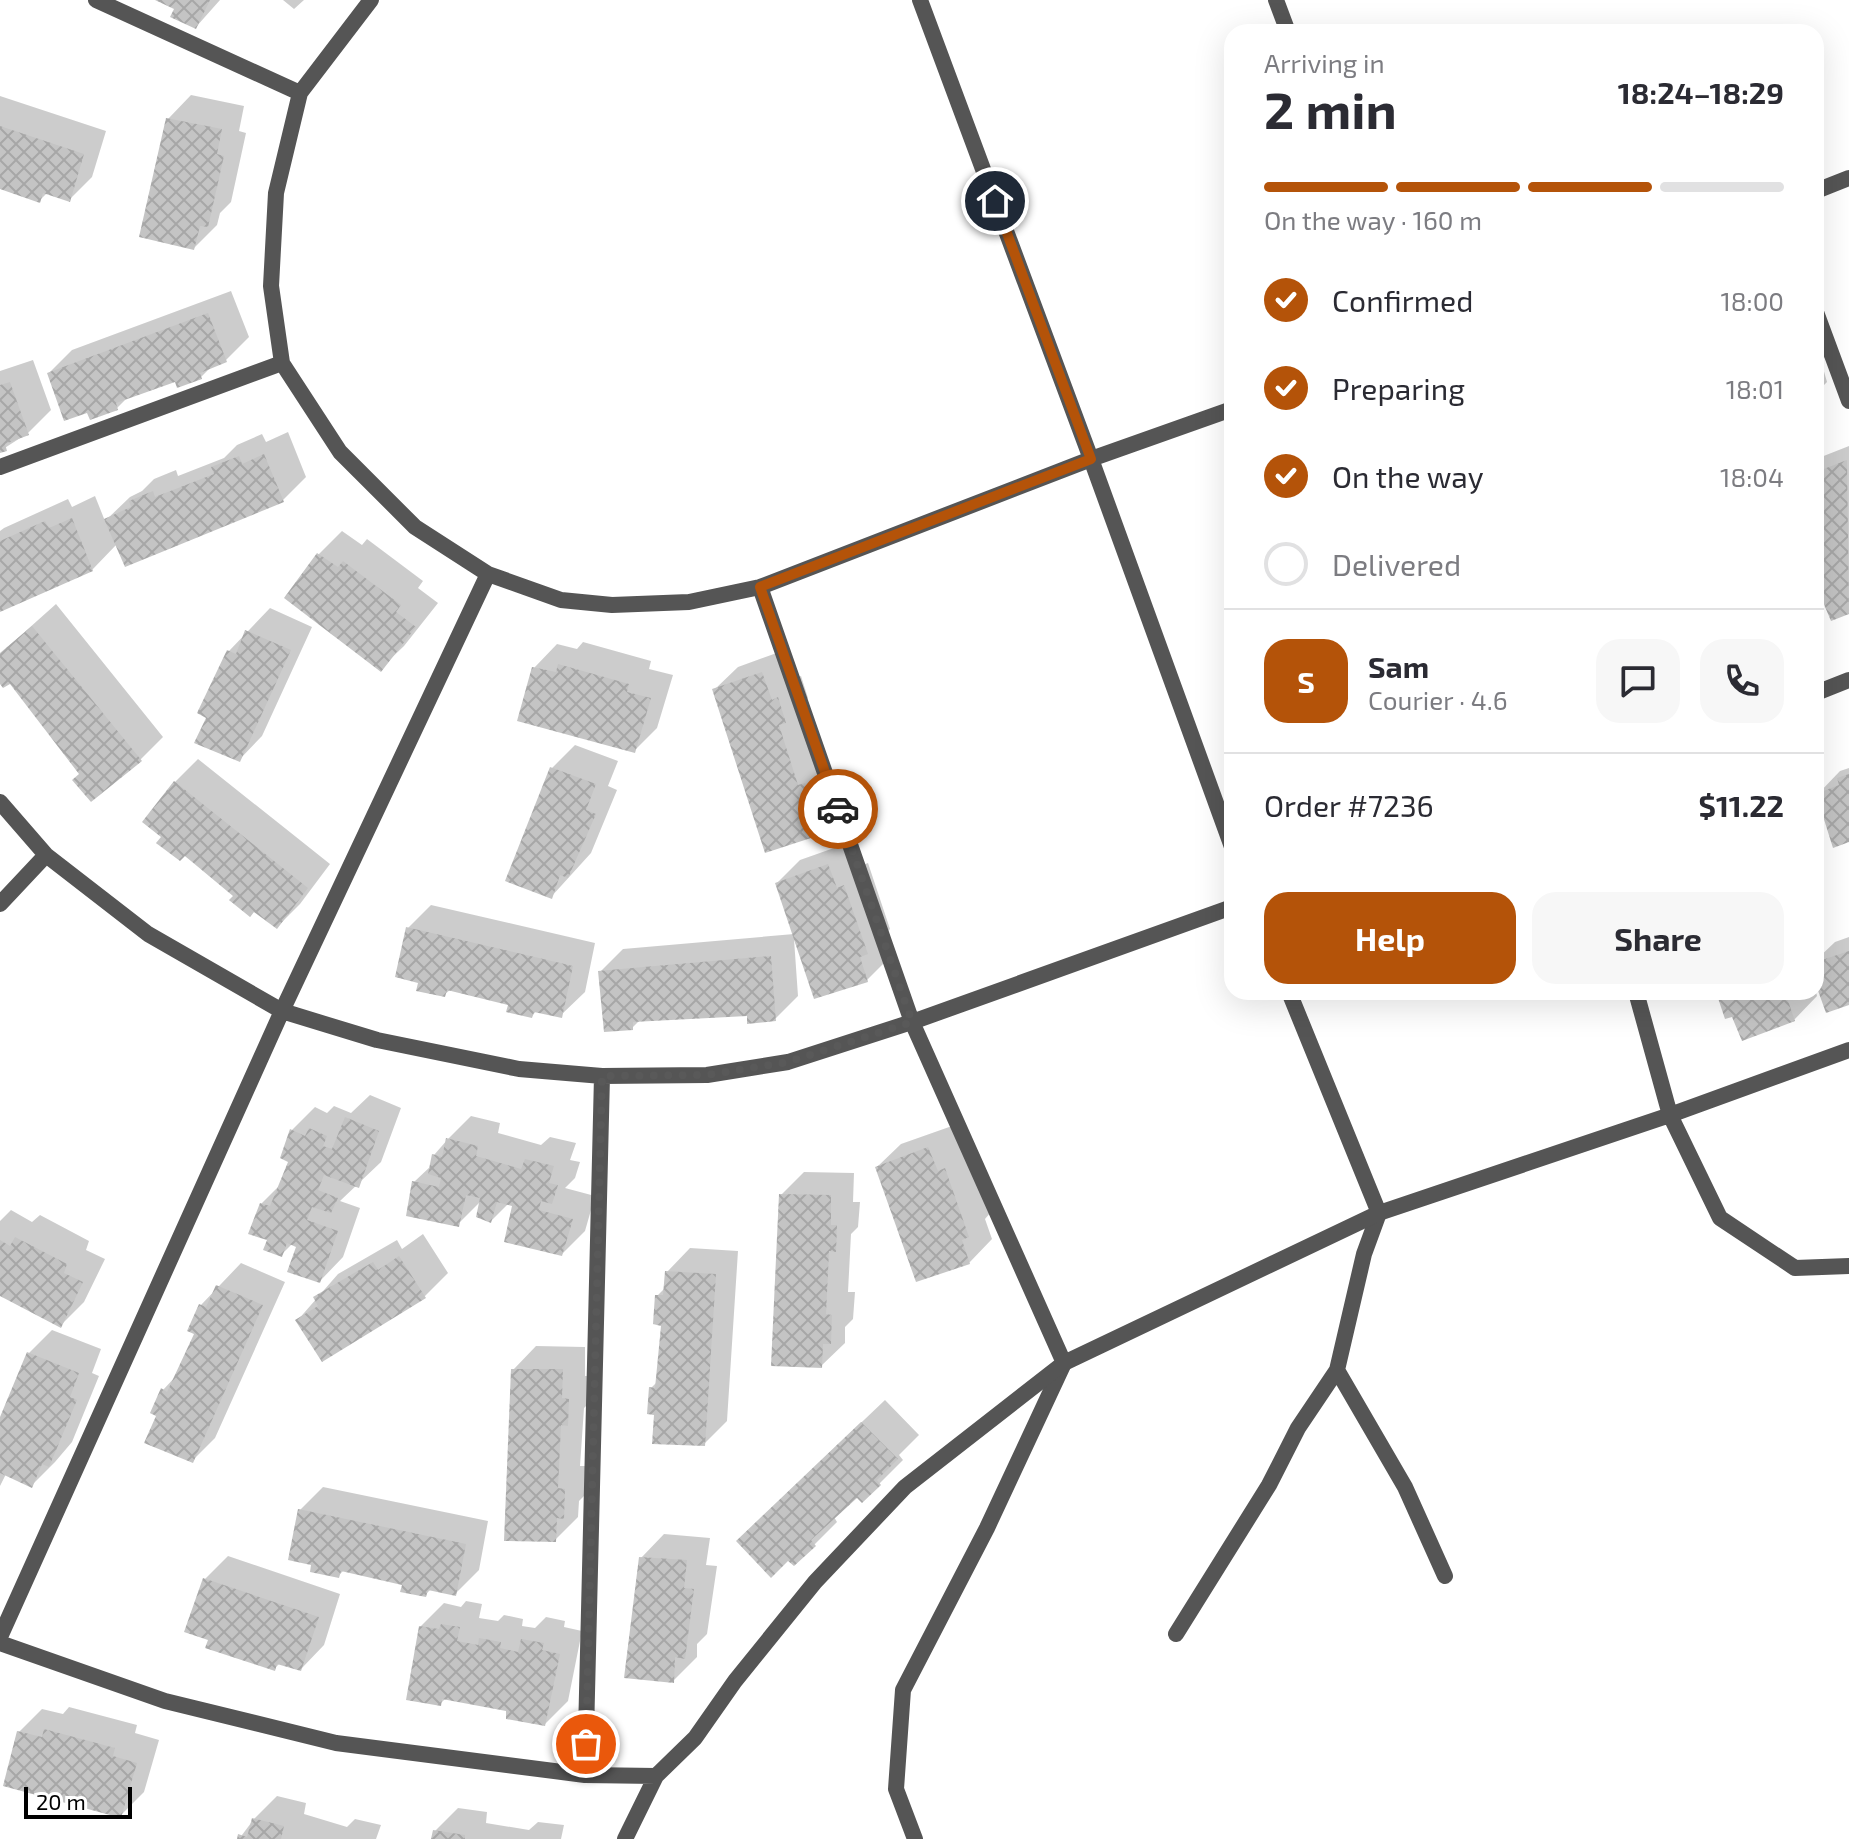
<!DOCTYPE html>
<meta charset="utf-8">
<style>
:root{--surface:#fff;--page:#f7f7f7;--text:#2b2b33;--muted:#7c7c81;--line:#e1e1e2;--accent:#b45309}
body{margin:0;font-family:"Exo 2",sans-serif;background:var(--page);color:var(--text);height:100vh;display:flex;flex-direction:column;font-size:30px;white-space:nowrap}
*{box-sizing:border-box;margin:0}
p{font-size:26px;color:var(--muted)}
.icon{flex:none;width:44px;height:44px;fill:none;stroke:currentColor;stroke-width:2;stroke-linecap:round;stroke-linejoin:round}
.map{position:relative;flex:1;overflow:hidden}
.side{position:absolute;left:1224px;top:24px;width:600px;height:976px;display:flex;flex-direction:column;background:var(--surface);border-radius:24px;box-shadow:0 8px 32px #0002}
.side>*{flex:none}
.scale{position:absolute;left:24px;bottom:20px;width:108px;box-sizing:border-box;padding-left:8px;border:4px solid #000;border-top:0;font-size:22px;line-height:28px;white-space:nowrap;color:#000;-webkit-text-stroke:6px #fff;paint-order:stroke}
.pin{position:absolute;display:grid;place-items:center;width:68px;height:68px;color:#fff;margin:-34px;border:4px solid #fff;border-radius:50%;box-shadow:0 2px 8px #0007}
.courier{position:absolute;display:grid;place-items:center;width:80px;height:80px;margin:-40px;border:6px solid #b45309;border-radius:50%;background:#fff;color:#222;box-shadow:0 2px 10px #0007}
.overview em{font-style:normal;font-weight:700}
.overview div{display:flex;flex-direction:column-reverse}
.overview{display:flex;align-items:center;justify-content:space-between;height:136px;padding:0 40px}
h1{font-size:52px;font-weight:700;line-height:60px}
.bar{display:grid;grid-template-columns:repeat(4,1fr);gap:12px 8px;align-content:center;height:96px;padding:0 40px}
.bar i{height:10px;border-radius:6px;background:var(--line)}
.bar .selected{background:var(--accent)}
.bar p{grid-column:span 4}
.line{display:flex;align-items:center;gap:20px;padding:0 40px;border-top:2px solid var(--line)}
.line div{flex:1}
.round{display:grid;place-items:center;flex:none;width:84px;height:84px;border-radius:24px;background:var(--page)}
ol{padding:0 40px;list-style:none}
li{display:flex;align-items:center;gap:24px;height:88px}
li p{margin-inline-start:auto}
li .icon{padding:8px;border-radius:50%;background:var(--accent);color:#fff;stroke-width:4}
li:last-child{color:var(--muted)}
li i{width:44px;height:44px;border:4px solid var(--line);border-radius:50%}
.action{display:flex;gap:16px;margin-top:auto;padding:16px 40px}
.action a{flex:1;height:92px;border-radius:24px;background:var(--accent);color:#fff;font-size:32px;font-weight:700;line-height:92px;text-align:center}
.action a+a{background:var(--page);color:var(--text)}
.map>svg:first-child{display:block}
.shadow{fill:#0003}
.building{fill:url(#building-cross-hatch)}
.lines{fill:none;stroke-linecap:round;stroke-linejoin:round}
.lane{stroke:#555;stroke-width:16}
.street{stroke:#555;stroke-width:16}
.done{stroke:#595959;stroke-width:8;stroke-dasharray:0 14.4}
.route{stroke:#b45309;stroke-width:10}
</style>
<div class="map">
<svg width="1849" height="1839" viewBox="0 0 1849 1839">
<defs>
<pattern id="building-cross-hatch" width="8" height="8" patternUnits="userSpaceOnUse" patternTransform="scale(2)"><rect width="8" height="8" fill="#c4c4c4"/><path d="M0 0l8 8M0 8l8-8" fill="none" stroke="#a7a7a7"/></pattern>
</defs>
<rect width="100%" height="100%" fill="#fff"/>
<path class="shadow" d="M 159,0 L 220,0 L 196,27 L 177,8 Z
M 283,0 L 304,0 L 294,9 Z
M 191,95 L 244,106 L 239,131 L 246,133 L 231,202 L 220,213 L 217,225 L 194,248 L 168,119 Z
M 0,96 L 106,131 L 92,177 L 69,200 L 48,192 L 39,201 L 0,187 Z
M 231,291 L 249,337 L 226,360 L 213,365 L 201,377 L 176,379 L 129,396 L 117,408 L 49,373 L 72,350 Z
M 1816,321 L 1827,355 L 1821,361 L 1827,382 L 1816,393 Z
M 33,360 L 51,410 L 28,433 L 0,451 L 0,371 Z
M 288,432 L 306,477 L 283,500 L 117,544 L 92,570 L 0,610 L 0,531 L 4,528 L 68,499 L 72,507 L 95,496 L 105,521 L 130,497 L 142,491 L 154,479 L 176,470 L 178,476 L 224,458 L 237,445 L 262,434 L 266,442 Z
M 1849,446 L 1849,611 L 1832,619 L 1824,599 L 1816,595 L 1816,583 L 1823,576 L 1816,559 L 1816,459 Z
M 342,531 L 362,545 L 367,539 L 423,581 L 418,588 L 438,603 L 404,646 L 380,669 L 287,598 L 319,554 Z
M 56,604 L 163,737 L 140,760 L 81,774 L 10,681 L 0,681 L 0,654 Z
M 270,608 L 312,627 L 262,736 L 239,760 L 208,717 L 229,651 Z
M 583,642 L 651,661 L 649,669 L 673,675 L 657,728 L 634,751 L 534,668 L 557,644 L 577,649 Z
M 785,650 L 795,678 L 801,676 L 808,698 L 803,704 L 836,812 L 813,835 L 714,690 L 738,667 Z
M 575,745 L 618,761 L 608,786 L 617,790 L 591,853 L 551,897 L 552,768 Z
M 198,759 L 330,864 L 300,904 L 277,927 L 164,837 L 175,782 Z
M 1849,768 L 1849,840 L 1817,795 L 1840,771 Z
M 851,842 L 860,866 L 868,863 L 890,929 L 883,936 L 890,957 L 867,980 L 815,996 L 794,939 L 798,996 L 775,1019 L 749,1013 L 640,1020 L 632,1028 L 600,972 L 623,949 L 794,934 L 777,883 L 800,860 Z
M 431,905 L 595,943 L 585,992 L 561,1015 L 537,1010 L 532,1016 L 510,1004 L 451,989 L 444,995 L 420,981 L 408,928 Z
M 1849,937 L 1849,1003 L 1816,979 L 1816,960 L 1835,942 Z
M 1718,992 L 1816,992 L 1817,996 L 1794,1020 L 1734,1014 Z
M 370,1095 L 401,1108 L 381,1162 L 340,1201 L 360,1208 L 343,1257 L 320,1281 L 299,1245 L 293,1243 L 282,1254 L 270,1239 L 261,1204 L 282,1183 L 291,1161 L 292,1130 L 315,1107 L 327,1113 L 334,1106 L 351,1113 Z
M 471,1116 L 500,1123 L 498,1133 L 541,1145 L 550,1137 L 576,1143 L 570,1160 L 580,1162 L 575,1178 L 565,1188 L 595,1196 L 585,1231 L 562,1254 L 515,1204 L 509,1203 L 491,1221 L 481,1201 L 458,1224 L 414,1182 L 432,1165 L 434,1155 L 448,1139 Z
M 952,1126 L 991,1212 L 985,1219 L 992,1239 L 969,1263 L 877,1167 L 901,1144 Z
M 804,1172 L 854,1173 L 853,1202 L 860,1202 L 858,1227 L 851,1234 L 848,1292 L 855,1292 L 853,1319 L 845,1327 L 845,1343 L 821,1366 L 781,1195 Z
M 11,1210 L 32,1222 L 40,1215 L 89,1241 L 86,1250 L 105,1259 L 84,1302 L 61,1325 L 0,1293 L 0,1221 Z
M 423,1234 L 448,1273 L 425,1296 L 297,1321 L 338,1274 L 397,1240 L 402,1249 Z
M 690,1248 L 738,1251 L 727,1421 L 704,1444 L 656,1413 L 651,1388 L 658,1381 L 663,1324 L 657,1296 L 665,1288 L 667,1272 Z
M 241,1263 L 285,1282 L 215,1438 L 192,1461 L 159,1415 L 163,1390 L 176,1376 L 196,1334 L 201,1305 Z
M 52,1330 L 101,1349 L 92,1373 L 99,1376 L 72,1442 L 55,1462 L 31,1486 L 6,1474 L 0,1486 L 0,1422 L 29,1353 Z
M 536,1346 L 585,1347 L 585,1376 L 592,1376 L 591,1401 L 584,1408 L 580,1466 L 588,1466 L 587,1493 L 579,1501 L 578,1517 L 555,1540 L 513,1370 Z
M 885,1400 L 919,1435 L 899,1455 L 903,1460 L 880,1483 L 862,1500 L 858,1495 L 834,1517 L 837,1522 L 814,1545 L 761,1518 Z
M 323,1487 L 488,1521 L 479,1570 L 455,1594 L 431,1589 L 425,1595 L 404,1584 L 344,1570 L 338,1576 L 300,1510 Z
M 664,1534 L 710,1538 L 706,1565 L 717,1566 L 707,1634 L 697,1644 L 697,1657 L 673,1681 L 641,1558 Z
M 228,1556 L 340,1594 L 324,1645 L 301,1669 L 280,1663 L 274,1669 L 210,1639 L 205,1579 Z
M 466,1601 L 482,1604 L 479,1618 L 498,1621 L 504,1615 L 523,1619 L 522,1626 L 535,1628 L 546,1617 L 565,1621 L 564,1627 L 582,1631 L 568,1701 L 545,1724 L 508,1710 L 446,1698 L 440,1704 L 421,1626 L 444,1603 L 461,1607 Z
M 69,1707 L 137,1725 L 135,1733 L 159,1740 L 144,1792 L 120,1816 L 19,1732 L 42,1709 L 63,1714 Z
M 277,1796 L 306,1803 L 304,1814 L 347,1827 L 355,1819 L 381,1825 L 376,1839 L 239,1839 L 254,1819 Z
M 458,1808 L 487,1812 L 486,1823 L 529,1830 L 538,1822 L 564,1825 L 561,1839 L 432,1839 L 435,1831 Z"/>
<path class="building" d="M 155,0 L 210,0 L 196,29 L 170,17 L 174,9 Z
M 166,118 L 222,129 L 217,154 L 224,156 L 208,227 L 200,226 L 194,250 L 139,237 Z
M 0,126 L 84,154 L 70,202 L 43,193 L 40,203 L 0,189 Z
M 208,313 L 227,362 L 200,373 L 202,379 L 177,388 L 175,382 L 116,403 L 118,410 L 90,420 L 87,413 L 64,421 L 47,373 Z
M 10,382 L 29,435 L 5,444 L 7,451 L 0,453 L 0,385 Z
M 264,454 L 284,502 L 125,567 L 104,519 L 131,507 L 129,501 L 153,491 L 155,497 L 214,474 L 211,467 L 239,456 L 242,464 Z
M 1847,460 L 1849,614 L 1831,621 L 1823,602 L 1817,603 L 1816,600 L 1816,584 L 1823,581 L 1816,564 L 1816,472 Z
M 72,518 L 93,571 L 0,612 L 0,541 L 45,521 L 49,528 Z
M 317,553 L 338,567 L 343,561 L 401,605 L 396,612 L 416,627 L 381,672 L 284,598 Z
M 32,626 L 142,761 L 91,802 L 72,780 L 79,774 L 10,684 L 3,688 L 0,684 L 0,653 Z
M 245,630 L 291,650 L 240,762 L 194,743 L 206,718 L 197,713 L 227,650 L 236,654 Z
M 558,664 L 629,684 L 627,692 L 651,698 L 635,753 L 517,721 L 532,667 L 556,672 Z
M 762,672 L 772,700 L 778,697 L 786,723 L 779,725 L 798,785 L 805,783 L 814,811 L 806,814 L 814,837 L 765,853 L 712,689 Z
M 550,767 L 596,784 L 586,810 L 596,814 L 568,878 L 560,875 L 552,899 L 505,881 Z
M 1849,774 L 1849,842 L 1833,848 L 1816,794 L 1839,785 L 1837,778 Z
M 174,781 L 308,888 L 277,929 L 254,912 L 250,917 L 229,900 L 233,896 L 185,856 L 180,861 L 156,843 L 161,837 L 142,822 Z
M 828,864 L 837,888 L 844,885 L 868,954 L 860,957 L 868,982 L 814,999 L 775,883 Z
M 406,927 L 573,966 L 562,1018 L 534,1012 L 532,1018 L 506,1012 L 508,1005 L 447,990 L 445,997 L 416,991 L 418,983 L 395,977 Z
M 1849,951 L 1849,1005 L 1826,1013 L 1816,985 L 1816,962 Z
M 771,956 L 776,1021 L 747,1024 L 747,1016 L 633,1022 L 633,1030 L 604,1032 L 598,971 Z
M 1716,992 L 1785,992 L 1795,1021 L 1742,1041 L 1732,1017 L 1725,1019 Z
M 345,1117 L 379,1131 L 359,1188 L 324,1175 L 318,1190 L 338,1198 L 331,1213 L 312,1207 L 307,1220 L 338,1231 L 320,1283 L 287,1272 L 296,1247 L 287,1243 L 282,1257 L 263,1250 L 267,1240 L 248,1234 L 260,1203 L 270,1206 L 288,1162 L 280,1158 L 290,1129 L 305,1136 L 309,1128 L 327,1136 L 323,1146 L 332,1149 Z
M 446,1138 L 478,1146 L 476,1156 L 521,1169 L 525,1159 L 554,1166 L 549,1183 L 558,1185 L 552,1204 L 541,1201 L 539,1210 L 573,1219 L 562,1256 L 504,1242 L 512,1206 L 497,1202 L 491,1223 L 476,1217 L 480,1198 L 466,1195 L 459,1227 L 406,1216 L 412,1181 L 439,1187 L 441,1178 L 428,1174 L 432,1154 L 442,1157 Z
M 928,1147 L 938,1171 L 945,1168 L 969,1237 L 962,1240 L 970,1264 L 916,1282 L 875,1167 Z
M 779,1194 L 831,1195 L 831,1225 L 837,1225 L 836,1252 L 829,1251 L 826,1314 L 832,1315 L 831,1344 L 823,1344 L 822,1368 L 771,1366 Z
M 15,1237 L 67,1264 L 64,1273 L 83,1282 L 61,1328 L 0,1296 L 0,1240 L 10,1246 Z
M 399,1256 L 426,1298 L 322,1362 L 295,1320 L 318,1306 L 313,1297 L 373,1262 L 378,1270 Z
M 665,1271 L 716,1274 L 705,1446 L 652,1444 L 654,1415 L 647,1414 L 649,1387 L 655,1388 L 661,1326 L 653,1324 L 655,1295 L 663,1295 Z
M 216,1285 L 263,1305 L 193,1463 L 144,1443 L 156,1416 L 150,1413 L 161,1388 L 167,1392 L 194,1334 L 187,1331 L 199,1304 L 206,1307 Z
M 27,1352 L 79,1373 L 70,1397 L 77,1400 L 49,1467 L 42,1464 L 32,1488 L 0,1473 L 0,1417 Z
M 511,1369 L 563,1369 L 562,1398 L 569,1399 L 568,1426 L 561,1425 L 558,1488 L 565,1489 L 564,1519 L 557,1518 L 556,1542 L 504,1541 Z
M 861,1422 L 898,1459 L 877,1480 L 881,1485 L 862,1503 L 857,1498 L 811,1540 L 816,1546 L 794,1566 L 788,1561 L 771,1578 L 736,1541 Z
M 298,1509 L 466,1544 L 456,1596 L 428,1590 L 426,1597 L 400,1592 L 402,1585 L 341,1571 L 339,1578 L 310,1572 L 311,1565 L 288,1560 Z
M 639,1557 L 687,1560 L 684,1588 L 694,1589 L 685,1659 L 675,1657 L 674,1683 L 624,1678 Z
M 203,1578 L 319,1617 L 301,1671 L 277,1664 L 275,1671 L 205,1648 L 208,1640 L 184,1632 Z
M 441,1624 L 460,1627 L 457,1641 L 478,1645 L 479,1638 L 501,1642 L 500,1648 L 518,1652 L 521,1639 L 544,1643 L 542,1650 L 560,1654 L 545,1726 L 506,1719 L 506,1711 L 442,1699 L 441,1706 L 406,1700 L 419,1626 L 439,1629 Z
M 44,1729 L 115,1748 L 113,1756 L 137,1763 L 121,1818 L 3,1786 L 17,1731 L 42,1737 Z
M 252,1818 L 284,1826 L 281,1839 L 237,1839 L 238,1834 L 247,1837 Z
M 433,1830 L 465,1835 L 465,1839 L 431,1839 Z"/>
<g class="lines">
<path class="lane" d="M 1337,1370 L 1405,1487 L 1445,1576
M 1176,1634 L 1269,1485 L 1298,1428 L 1337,1370 L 1364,1254 L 1379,1213
M 915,1839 L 896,1789 L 903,1690 L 987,1528 L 1064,1363"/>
<path class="street" d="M 96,0 L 300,93
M 371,0 L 300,93 L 276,193 L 271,286 L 282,363 L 340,452 L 415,527 L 488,574 L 561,600 L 612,605 L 689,602 L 760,587 L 1091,459 L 1232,409
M 920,0 L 1091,459 L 1232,847
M 1276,0 L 1288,32
M 1816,191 L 1849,178
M 1816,312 L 1849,401
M 0,467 L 282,363
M 760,587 L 912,1022 L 1064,1363
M 1816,693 L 1849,680
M 0,802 L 46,855 L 148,934 L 282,1011 L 377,1040 L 519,1069 L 602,1076 L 707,1075 L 788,1062 L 912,1022 L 1232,907
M 0,904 L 46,855
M 1289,992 L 1379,1213
M 1636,992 L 1670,1115 L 1720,1218 L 1795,1268 L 1849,1266
M 0,1637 L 282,1011 L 488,574
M 0,1643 L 165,1701 L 336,1743 L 585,1775 L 656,1776 L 695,1738 L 735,1681 L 815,1582 L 905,1487 L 1064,1363 L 1379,1213 L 1670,1115 L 1849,1050
M 585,1775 L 602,1076
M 625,1839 L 656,1776"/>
</g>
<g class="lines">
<path class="done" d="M 586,1744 L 602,1076 L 707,1075 L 788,1062 L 912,1022 L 838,809"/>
<path class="route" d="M 838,809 L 760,587 L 1091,459 L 995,201"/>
</g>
</svg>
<div class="scale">20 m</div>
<div class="pin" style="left:586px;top:1744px;background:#ea580c"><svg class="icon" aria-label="bag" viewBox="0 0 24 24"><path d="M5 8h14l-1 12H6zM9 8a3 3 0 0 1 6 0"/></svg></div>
<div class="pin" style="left:995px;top:201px;background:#1f2937"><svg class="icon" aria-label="home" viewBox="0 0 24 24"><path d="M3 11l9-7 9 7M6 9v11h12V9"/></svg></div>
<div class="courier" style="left:838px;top:809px"><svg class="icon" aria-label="car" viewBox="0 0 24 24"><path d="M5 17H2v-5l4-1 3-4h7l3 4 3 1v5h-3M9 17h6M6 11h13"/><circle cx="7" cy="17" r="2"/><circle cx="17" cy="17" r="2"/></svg></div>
<section class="side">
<div class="overview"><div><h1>2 min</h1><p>Arriving in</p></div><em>18:24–18:29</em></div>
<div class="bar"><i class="selected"></i><i class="selected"></i><i class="selected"></i><i></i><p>On the way · 160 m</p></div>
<ol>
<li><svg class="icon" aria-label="check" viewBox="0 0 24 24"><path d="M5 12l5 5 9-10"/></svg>Confirmed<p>18:00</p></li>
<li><svg class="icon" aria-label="check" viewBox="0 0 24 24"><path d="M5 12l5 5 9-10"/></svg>Preparing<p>18:01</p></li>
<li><svg class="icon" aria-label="check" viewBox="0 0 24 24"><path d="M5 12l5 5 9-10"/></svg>On the way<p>18:04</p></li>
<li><i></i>Delivered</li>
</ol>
<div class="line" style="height:144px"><b class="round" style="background:var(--accent);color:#fff">S</b><div><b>Sam</b><p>Courier · 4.6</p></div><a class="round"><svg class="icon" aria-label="chat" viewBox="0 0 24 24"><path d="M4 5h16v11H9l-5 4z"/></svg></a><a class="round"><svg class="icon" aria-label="phone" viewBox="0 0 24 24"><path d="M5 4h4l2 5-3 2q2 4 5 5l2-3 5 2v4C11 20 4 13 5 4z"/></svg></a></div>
<div class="line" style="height:104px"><div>Order #7236</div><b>$11.22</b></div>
<div class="action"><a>Help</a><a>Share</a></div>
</section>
</div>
